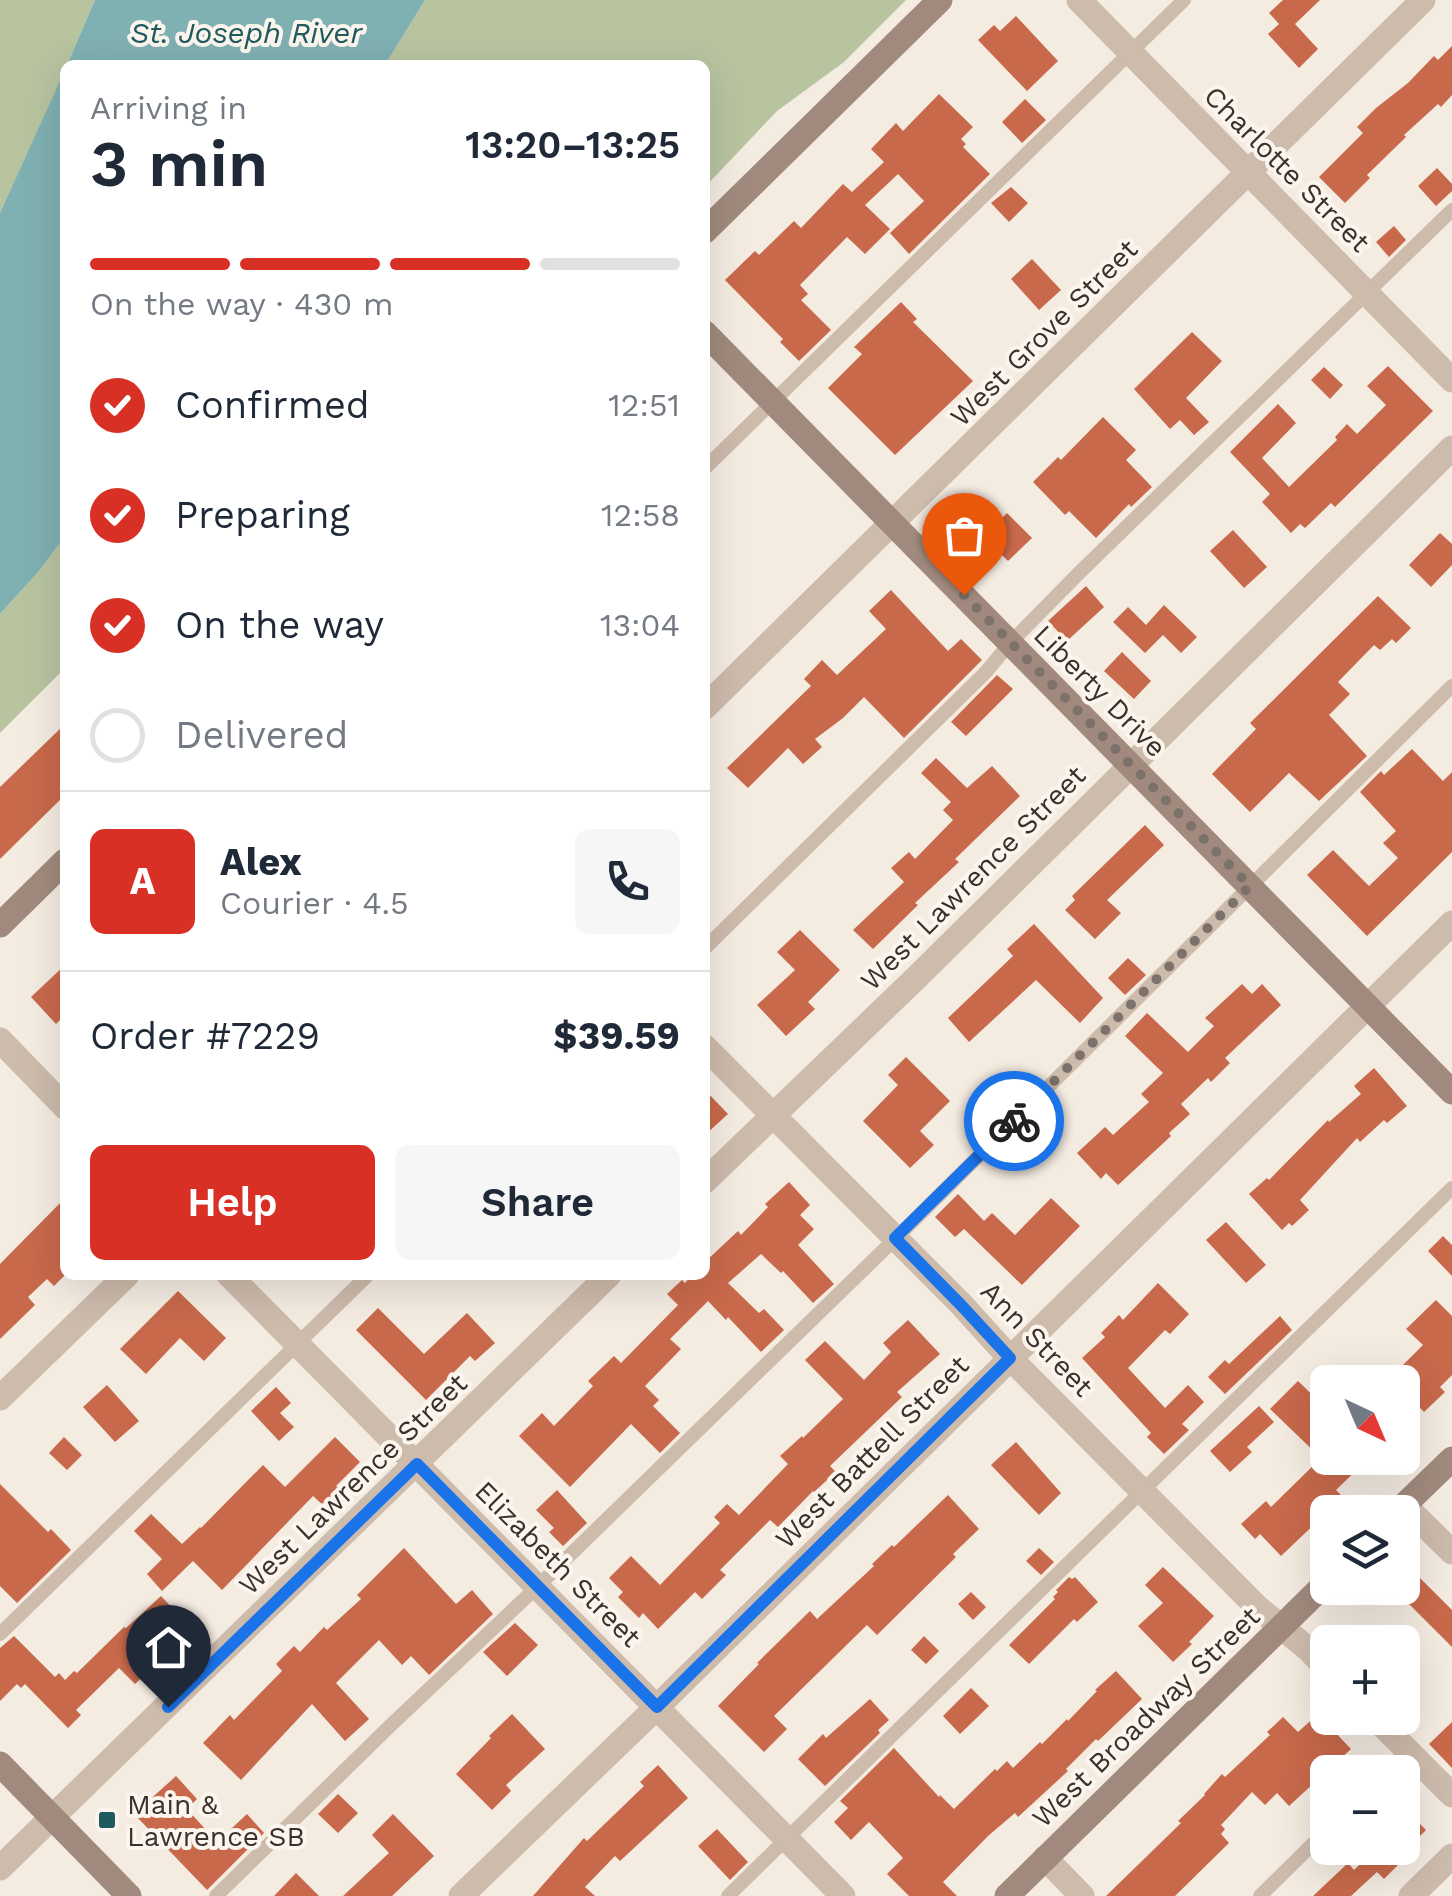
<!DOCTYPE html>
<meta charset="utf-8">
<style>
:root{--surface:#fff;--page:#f6f6f7;--text:#1f2937;--muted:#747a83;--line:#e0e1e3;--accent:#d93025}
body{margin:0;font-family:"Work Sans",sans-serif;background:var(--page);color:var(--text);height:100vh;display:flex;flex-direction:column;font-size:38px;white-space:nowrap}
*{box-sizing:border-box;margin:0}
p{font-size:32px;color:var(--muted)}
.icon{flex:none;width:55px;height:55px;fill:none;stroke:currentColor;stroke-width:2;stroke-linecap:round;stroke-linejoin:round}
.map{position:relative;flex:1;overflow:hidden}
.sheet{position:absolute;left:60px;top:60px;width:650px;height:1220px;display:flex;flex-direction:column;background:var(--surface);border-radius:15px;box-shadow:0 10px 40px #0002}
.sheet>*{flex:none}
.needle{width:65px;rotate:136deg}
.tools{position:absolute;left:1310px;top:1365px;display:grid;gap:20px}
.tools a{display:grid;place-items:center;width:110px;height:110px;border-radius:15px;background:var(--surface);box-shadow:0 10px 40px #0002;font-size:50px}
.pin{position:absolute;display:grid;place-items:center;width:85px;height:85px;color:#fff;margin:-102px -42px;border-radius:50% 50% 50% 0;rotate:-45deg;box-shadow:0 0 10px #0007}
.pin .icon{rotate:45deg}
.courier{position:absolute;display:grid;place-items:center;width:100px;height:100px;margin:-50px;border:8px solid #1a73e8;border-radius:50%;background:#fff;color:#222;box-shadow:0 2px 12px #0007}
.overview em{font-style:normal;font-weight:600}
.overview div{display:flex;flex-direction:column-reverse}
.overview{display:flex;align-items:center;justify-content:space-between;height:170px;padding:0 30px}
h1{font-size:65px;font-weight:600;line-height:75px}
.bar{display:grid;grid-template-columns:repeat(4,1fr);gap:15px 10px;align-content:center;height:120px;padding:0 30px}
.bar i{height:12px;border-radius:8px;background:var(--line)}
.bar .on{background:var(--accent)}
.bar p{grid-column:span 4}
.line{display:flex;align-items:center;gap:25px;padding:0 30px;border-top:2px solid var(--line)}
.line div{flex:1}
.round{display:grid;place-items:center;flex:none;width:105px;height:105px;border-radius:15px;background:var(--page)}
ol{padding:0 30px;list-style:none}
li{display:flex;align-items:center;gap:30px;height:110px}
li p{margin-inline-start:auto}
li .icon{padding:10px;border-radius:50%;background:var(--accent);color:#fff;stroke-width:4}
li:last-child{color:var(--muted)}
li i{width:55px;height:55px;border:5px solid var(--line);border-radius:50%}
.primary-button{display:flex;gap:20px;margin-top:auto;padding:20px 30px}
.primary-button a{flex:1;height:115px;border-radius:15px;background:var(--accent);color:#fff;font-size:40px;font-weight:600;line-height:115px;text-align:center}
.primary-button a+a{background:var(--page);color:var(--text)}
.map>svg:first-child{display:block}
.green{fill:#b8c4a0}
.water{fill:#7fb0b2}
.building{fill:#c8694b}
.lines{fill:none;stroke-linecap:round;stroke-linejoin:round}
.lane{stroke:#cdbbac;stroke-width:14}
.street{stroke:#cdbbac;stroke-width:25}
.secondary{stroke:#a18a7d;stroke-width:25}
.done{stroke:#7c716b;stroke-width:10;stroke-dasharray:0 18}
.route{stroke:#1a73e8;stroke-width:12}
.poi-dot{fill:#1f5a5e;stroke:#fbf5ee;stroke-width:4}
.labels{text-anchor:middle;dominant-baseline:central;stroke-width:8;stroke-linejoin:round;paint-order:stroke}
.street-label{font-size:28px;fill:#3b302b;stroke:#fbf5ee}
.poi-label{font-size:28px;fill:#3b302b;stroke:#fbf5ee;text-anchor:start}
.water-label{font-size:30px;font-style:italic;fill:#1f5a5e;stroke:#fbf5ee}
</style>
<div class="map">
<svg width="1452" height="1896" viewBox="0 0 1452 1896">
<rect width="100%" height="100%" fill="#f4ebe1"/>
<path class="green" d="M 0,0 L 95,0 L 67,65 L 65,65 L 60,83 L 0,213 Z
M 425,0 L 906,0 L 844,62 L 777,111 L 705,187 L 705,65 L 385,65 Z
M 65,536 L 65,668 L 0,733 L 0,614 L 40,570 Z"/>
<path class="water" d="M 95,0 L 425,0 L 385,65 L 67,65 Z
M 65,70 L 65,536 L 40,570 L 0,614 L 0,213 Z"/>
<path class="building" d="M 1283,0 L 1320,0 L 1295,24 L 1318,49 L 1299,68 L 1268,34 L 1279,24 L 1269,13 Z
M 1016,16 L 1058,61 L 1027,91 L 978,40 L 994,25 L 1000,31 Z
M 1452,46 L 1452,95 L 1441,107 L 1438,104 L 1404,135 L 1406,137 L 1367,175 L 1370,178 L 1345,203 L 1319,177 L 1363,133 L 1357,127 L 1376,108 L 1408,83 L 1434,56 L 1438,60 Z
M 939,94 L 973,127 L 961,139 L 966,144 L 963,147 L 990,174 L 909,254 L 890,233 L 924,201 L 898,174 L 865,205 L 890,229 L 865,254 L 847,237 L 800,285 L 808,294 L 801,300 L 831,330 L 799,361 L 780,342 L 783,339 L 725,280 L 755,251 L 759,255 L 794,221 L 801,228 L 843,184 L 852,192 L 884,162 L 871,149 L 896,123 L 903,131 Z
M 1025,99 L 1046,120 L 1022,143 L 1002,122 Z
M 1437,168 L 1452,184 L 1452,191 L 1436,206 L 1418,186 Z
M 1011,187 L 1028,203 L 1009,222 L 991,203 Z
M 1394,226 L 1406,240 L 1389,257 L 1376,242 Z
M 1032,259 L 1061,290 L 1039,310 L 1011,279 Z
M 901,302 L 917,319 L 913,322 L 973,381 L 895,455 L 828,388 L 862,354 L 854,347 Z
M 1192,332 L 1222,361 L 1186,398 L 1209,422 L 1194,435 L 1180,420 L 1170,429 L 1134,389 Z
M 1388,366 L 1433,411 L 1335,507 L 1331,503 L 1305,528 L 1300,524 L 1291,533 L 1262,502 L 1270,494 L 1230,452 L 1278,404 L 1296,423 L 1262,458 L 1289,487 L 1337,440 L 1335,437 L 1347,424 L 1357,434 L 1386,405 L 1367,386 Z
M 1324,367 L 1343,385 L 1330,399 L 1311,380 Z
M 1103,417 L 1136,450 L 1126,460 L 1152,487 L 1131,507 L 1129,504 L 1096,538 L 1069,511 L 1065,515 L 1033,482 L 1058,457 L 1061,460 Z
M 1007,513 L 1032,538 L 1008,561 L 988,541 L 998,532 L 993,527 Z
M 1233,530 L 1267,567 L 1244,588 L 1210,551 Z
M 1440,533 L 1452,544 L 1452,565 L 1431,587 L 1409,565 Z
M 1086,586 L 1104,607 L 1067,641 L 1048,621 Z
M 891,590 L 948,651 L 961,639 L 982,660 L 904,738 L 864,697 L 843,718 L 815,739 L 822,747 L 803,764 L 788,748 L 748,788 L 727,768 L 811,686 L 804,679 L 822,660 L 837,675 L 886,629 L 869,611 Z
M 1378,596 L 1411,628 L 1396,643 L 1392,639 L 1380,650 L 1374,645 L 1338,682 L 1350,694 L 1329,715 L 1367,756 L 1319,801 L 1289,773 L 1250,812 L 1212,774 L 1256,729 L 1250,723 Z
M 1164,605 L 1197,637 L 1181,653 L 1163,635 L 1145,653 L 1113,622 L 1128,607 L 1146,625 Z
M 1122,652 L 1151,681 L 1134,699 L 1104,671 Z
M 997,675 L 1013,689 L 966,736 L 951,722 Z
M 65,724 L 65,795 L 0,859 L 0,787 Z
M 1412,749 L 1443,781 L 1452,772 L 1452,852 L 1367,936 L 1307,875 L 1333,850 L 1369,886 L 1398,858 L 1383,843 L 1396,831 L 1360,792 L 1381,771 L 1384,775 Z
M 936,758 L 967,788 L 992,766 L 1020,796 L 955,859 L 959,862 L 915,903 L 918,905 L 873,949 L 853,930 L 904,882 L 891,868 L 909,852 L 915,859 L 953,820 L 943,810 L 951,802 L 921,773 Z
M 1145,825 L 1164,845 L 1107,900 L 1121,913 L 1095,939 L 1065,910 L 1075,900 L 1072,896 Z
M 1034,924 L 1103,998 L 1080,1023 L 1036,980 L 969,1042 L 948,1018 L 1013,956 L 1007,949 Z
M 800,930 L 840,970 L 808,1002 L 815,1009 L 786,1036 L 757,1005 L 795,970 L 777,952 Z
M 1128,958 L 1146,975 L 1125,995 L 1108,978 Z
M 65,965 L 65,1015 L 56,1024 L 31,997 Z
M 1242,984 L 1252,994 L 1262,984 L 1281,1005 L 1225,1058 L 1230,1063 L 1211,1082 L 1208,1078 L 1181,1104 L 1190,1114 L 1169,1133 L 1171,1136 L 1118,1185 L 1106,1173 L 1101,1179 L 1077,1153 L 1105,1127 L 1113,1135 L 1149,1102 L 1141,1094 L 1163,1073 L 1125,1036 L 1147,1013 L 1188,1052 L 1214,1026 L 1205,1018 Z
M 906,1057 L 950,1101 L 920,1131 L 934,1145 L 910,1168 L 863,1121 L 898,1085 L 888,1075 Z
M 1374,1068 L 1407,1106 L 1387,1123 L 1384,1120 L 1360,1142 L 1357,1138 L 1300,1200 L 1309,1210 L 1292,1226 L 1289,1223 L 1282,1230 L 1249,1194 L 1267,1178 L 1269,1180 L 1328,1120 L 1329,1122 L 1361,1094 L 1354,1086 Z
M 705,1090 L 728,1114 L 705,1135 Z
M 789,1182 L 810,1205 L 800,1215 L 814,1229 L 798,1245 L 834,1284 L 813,1303 L 783,1271 L 781,1273 L 761,1254 L 728,1283 L 759,1313 L 764,1309 L 784,1330 L 761,1352 L 728,1317 L 726,1320 L 708,1301 L 670,1339 L 681,1349 L 645,1386 L 659,1400 L 653,1406 L 680,1433 L 660,1453 L 631,1424 L 570,1487 L 519,1436 L 542,1413 L 554,1426 L 593,1386 L 588,1381 L 614,1356 L 621,1363 L 678,1305 L 667,1294 L 682,1280 L 685,1283 L 692,1275 L 705,1275 L 705,1262 L 738,1231 L 741,1235 L 768,1207 L 765,1204 Z
M 958,1194 L 984,1221 L 992,1213 L 1015,1235 L 1051,1198 L 1080,1226 L 1022,1285 L 964,1229 L 955,1237 L 935,1217 Z
M 65,1198 L 65,1275 L 54,1286 L 47,1279 L 28,1297 L 35,1305 L 0,1339 L 0,1264 Z
M 1226,1222 L 1266,1265 L 1246,1283 L 1206,1240 Z
M 1443,1236 L 1452,1245 L 1452,1276 L 1428,1251 Z
M 1158,1283 L 1189,1314 L 1170,1334 L 1165,1330 L 1128,1368 L 1165,1408 L 1188,1385 L 1204,1402 L 1182,1424 L 1189,1430 L 1164,1454 L 1147,1437 L 1151,1433 L 1082,1358 L 1105,1337 L 1101,1333 L 1119,1315 L 1123,1320 Z
M 178,1291 L 226,1338 L 204,1361 L 180,1338 L 146,1374 L 120,1349 Z
M 1436,1300 L 1452,1316 L 1452,1375 L 1440,1387 L 1445,1392 L 1424,1412 L 1402,1390 L 1402,1382 L 1394,1382 L 1390,1378 L 1423,1345 L 1406,1329 Z
M 378,1308 L 424,1354 L 467,1313 L 495,1343 L 475,1361 L 470,1356 L 426,1400 L 356,1330 Z
M 1280,1316 L 1292,1330 L 1225,1394 L 1208,1377 L 1225,1360 L 1229,1364 Z
M 908,1320 L 940,1354 L 897,1392 L 902,1397 L 830,1466 L 836,1472 L 814,1492 L 813,1491 L 778,1527 L 770,1520 L 720,1570 L 726,1575 L 702,1599 L 695,1592 L 658,1629 L 643,1613 L 639,1618 L 618,1597 L 623,1592 L 609,1578 L 631,1556 L 660,1585 L 720,1523 L 714,1517 L 727,1504 L 739,1515 L 788,1464 L 780,1456 L 802,1436 L 803,1438 L 843,1399 L 805,1360 L 825,1341 L 864,1380 L 891,1352 L 883,1343 Z
M 1298,1381 L 1328,1410 L 1328,1458 L 1369,1458 L 1336,1490 L 1343,1497 L 1281,1556 L 1260,1534 L 1255,1539 L 1241,1524 L 1266,1501 L 1271,1507 L 1321,1458 L 1270,1409 Z
M 107,1385 L 139,1421 L 115,1442 L 83,1407 Z
M 276,1387 L 291,1403 L 280,1413 L 294,1427 L 279,1441 L 251,1411 Z
M 1259,1406 L 1274,1422 L 1247,1447 L 1252,1452 L 1230,1472 L 1210,1451 Z
M 64,1437 L 82,1455 L 67,1470 L 49,1453 Z
M 335,1437 L 360,1462 L 336,1486 L 340,1489 L 324,1506 L 313,1496 L 222,1590 L 193,1561 L 162,1591 L 147,1574 L 162,1559 L 134,1531 L 151,1514 L 182,1544 L 200,1527 L 201,1528 L 263,1465 L 285,1487 Z
M 1016,1442 L 1061,1493 L 1039,1515 L 991,1465 Z
M 0,1484 L 48,1532 L 51,1529 L 71,1550 L 17,1603 L 0,1586 Z
M 557,1490 L 587,1523 L 563,1546 L 549,1532 L 554,1528 L 536,1510 Z
M 948,1495 L 979,1529 L 953,1554 L 956,1557 L 877,1635 L 867,1625 L 774,1716 L 787,1729 L 764,1752 L 718,1706 L 759,1664 L 757,1663 L 810,1611 L 817,1619 L 874,1566 L 872,1564 L 892,1545 L 894,1547 Z
M 404,1548 L 456,1604 L 472,1590 L 493,1614 L 429,1675 L 411,1656 L 402,1665 L 379,1640 L 336,1683 L 369,1719 L 345,1741 L 312,1704 L 241,1780 L 203,1743 L 230,1715 L 234,1720 L 282,1671 L 276,1664 L 294,1646 L 300,1652 L 324,1627 L 327,1630 L 361,1599 L 357,1595 Z
M 1039,1548 L 1054,1562 L 1041,1575 L 1026,1561 Z
M 1163,1567 L 1214,1616 L 1189,1642 L 1192,1644 L 1173,1662 L 1138,1626 L 1163,1603 L 1145,1585 Z
M 1069,1577 L 1072,1579 L 1075,1577 L 1098,1602 L 1077,1622 L 1074,1619 L 1029,1664 L 1009,1645 L 1055,1599 L 1053,1597 L 1058,1592 L 1056,1590 Z
M 1420,1578 L 1452,1610 L 1452,1647 L 1402,1597 Z
M 971,1592 L 986,1607 L 973,1620 L 958,1604 Z
M 161,1596 L 192,1629 L 135,1684 L 119,1668 L 76,1710 L 81,1715 L 68,1728 L 25,1684 L 21,1688 L 17,1684 L 0,1701 L 0,1648 L 14,1636 L 55,1677 L 59,1673 L 65,1680 L 74,1671 L 77,1673 L 124,1627 L 126,1628 Z
M 515,1623 L 538,1645 L 507,1676 L 483,1652 Z
M 924,1636 L 939,1651 L 926,1664 L 911,1650 Z
M 1116,1671 L 1142,1699 L 1098,1741 L 1096,1739 L 1066,1769 L 1068,1771 L 1018,1817 L 1015,1813 L 988,1836 L 943,1882 L 957,1896 L 909,1896 L 887,1874 L 903,1858 L 869,1822 L 851,1840 L 834,1822 L 848,1808 L 840,1801 L 894,1748 L 939,1797 L 940,1795 L 954,1809 L 995,1769 L 997,1771 L 1007,1761 L 1013,1768 L 1040,1742 L 1042,1744 L 1067,1719 L 1068,1721 L 1097,1691 L 1095,1690 Z
M 971,1688 L 989,1706 L 960,1734 L 943,1716 Z
M 870,1699 L 889,1720 L 878,1730 L 880,1733 L 825,1786 L 798,1759 L 823,1734 L 826,1738 Z
M 512,1714 L 545,1749 L 506,1785 L 511,1791 L 492,1810 L 456,1774 L 491,1738 L 489,1736 Z
M 1318,1714 L 1351,1749 L 1289,1806 L 1277,1793 L 1265,1805 L 1252,1792 L 1221,1825 L 1225,1829 L 1221,1834 L 1229,1843 L 1175,1896 L 1106,1896 L 1181,1823 L 1178,1821 L 1205,1795 L 1204,1794 L 1222,1774 L 1225,1777 L 1270,1735 L 1267,1732 L 1283,1717 L 1298,1732 Z
M 1452,1722 L 1452,1768 L 1429,1744 Z
M 658,1765 L 688,1798 L 620,1861 L 615,1856 L 585,1887 L 595,1896 L 533,1896 L 584,1838 L 587,1841 L 644,1786 L 640,1782 Z
M 176,1776 L 197,1799 L 187,1809 L 217,1842 L 247,1814 L 264,1833 L 207,1890 L 134,1814 Z
M 338,1794 L 358,1813 L 338,1833 L 318,1814 Z
M 1402,1806 L 1426,1830 L 1408,1848 L 1415,1848 L 1384,1879 L 1377,1872 L 1351,1896 L 1313,1896 L 1348,1863 L 1354,1870 L 1377,1848 L 1402,1848 Z
M 393,1814 L 434,1856 L 392,1896 L 343,1896 L 389,1853 L 372,1835 Z
M 717,1829 L 748,1862 L 730,1880 L 698,1846 Z
M 296,1873 L 319,1896 L 274,1896 Z"/>
<g class="lines">
<path class="lane" d="M 705,468 L 1184,0
M 705,948 L 986,672 L 1010,643 L 1079,573 L 1452,210
M 0,1634 L 368,1275
M 216,1896 L 392,1724 L 537,1587 L 895,1239 L 1452,686
M 728,1896 L 1452,1188
M 1260,1896 L 1328,1829"/>
<path class="street" d="M 1079,0 L 1452,380
M 705,707 L 1423,0
M 0,1040 L 65,1107
M 705,1047 L 960,1303 L 1010,1358 L 1257,1607 L 1308,1649 L 1328,1670
M 705,1181 L 916,978 L 1452,448
M 229,1275 L 843,1896
M 0,1398 L 127,1275
M 1404,1505 L 1452,1552
M 1375,1718 L 1452,1795
M 1045,1858 L 1082,1896
M 0,1868 L 609,1275
M 461,1896 L 657,1707 L 1452,923
M 1411,1896 L 1452,1856"/>
<path class="secondary" d="M 705,231 L 940,0
M 705,333 L 1452,1092
M 0,925 L 65,861
M 1397,1512 L 1452,1459
M 0,1764 L 129,1896
M 1007,1896 L 1328,1581"/>
</g>
<g class="lines">
<path class="done" d="M 964,595 L 1250,886 L 1014,1121"/>
<path class="route" d="M 168,1707 L 417,1464 L 657,1707 L 1010,1358 L 960,1304 L 895,1238 L 1014,1121"/>
</g>
<rect class="poi-dot" x="97" y="1810" width="20" height="20" rx="5"/>
<g class="labels">
<g class="street-label">
<text transform="translate(1287 169) rotate(45)">Charlotte Street</text>
<text transform="translate(1044 333) rotate(-45)">West Grove Street</text>
<text transform="translate(1100 691) rotate(45)">Liberty Drive</text>
<text transform="translate(973 878) rotate(-45)">West Lawrence Street</text>
<text transform="translate(1037 1339) rotate(46)">Ann Street</text>
<text transform="translate(872 1452) rotate(-45)">West Battell Street</text>
<text transform="translate(353 1484) rotate(-44)">West Lawrence Street</text>
<text transform="translate(558 1564) rotate(45)">Elizabeth Street</text>
<text transform="translate(1146 1717) rotate(-44)">West Broadway Street</text>
</g>
<g class="poi-label">
<text x="127" y="1804">Main &amp;<tspan x="127" dy="32">Lawrence SB</tspan></text>
</g>
<g class="water-label">
<text x="246" y="32">St. Joseph River</text>
</g>
</g>
</svg>
<div class="tools">
<a><svg class="needle" viewBox="-14 -14 28 28"><path d="M0-13l5 13h-10z" fill="#e53935"/><path d="M0 13l5-13h-10z" fill="#747a83"/></svg></a>
<a><svg class="icon" aria-label="layers" viewBox="0 0 24 24"><path d="M12 4l9 5-9 5-9-5zM3 14l9 5 9-5"/></svg></a>
<a>+</a>
<a>−</a>
</div>
<div class="pin" style="left:964px;top:595px;background:#ea580c"><svg class="icon" aria-label="bag" viewBox="0 0 24 24"><path d="M5 8h14l-1 12H6zM9 8a3 3 0 0 1 6 0"/></svg></div>
<div class="pin" style="left:168px;top:1707px;background:#1f2937"><svg class="icon" aria-label="home" viewBox="0 0 24 24"><path d="M3 11l9-7 9 7M6 9v11h12V9"/></svg></div>
<div class="courier" style="left:1014px;top:1121px"><svg class="icon" aria-label="bike" viewBox="0 0 24 24"><circle cx="6" cy="16" r="4"/><circle cx="18" cy="16" r="4"/><path d="M6 16l4-8h5l3 8M10 8l3 8H6M13 5h3"/></svg></div>
<section class="sheet">
<div class="overview"><div><h1>3 min</h1><p>Arriving in</p></div><em>13:20–13:25</em></div>
<div class="bar"><i class="on"></i><i class="on"></i><i class="on"></i><i></i><p>On the way · 430 m</p></div>
<ol>
<li><svg class="icon" aria-label="check" viewBox="0 0 24 24"><path d="M5 12l5 5 9-10"/></svg>Confirmed<p>12:51</p></li>
<li><svg class="icon" aria-label="check" viewBox="0 0 24 24"><path d="M5 12l5 5 9-10"/></svg>Preparing<p>12:58</p></li>
<li><svg class="icon" aria-label="check" viewBox="0 0 24 24"><path d="M5 12l5 5 9-10"/></svg>On the way<p>13:04</p></li>
<li><i></i>Delivered</li>
</ol>
<div class="line" style="height:180px"><b class="round" style="background:var(--accent);color:#fff">A</b><div><b>Alex</b><p>Courier · 4.5</p></div><a class="round"><svg class="icon" aria-label="phone" viewBox="0 0 24 24"><path d="M5 4h4l2 5-3 2q2 4 5 5l2-3 5 2v4C11 20 4 13 5 4z"/></svg></a></div>
<div class="line" style="height:130px"><div>Order #7229</div><b>$39.59</b></div>
<div class="primary-button"><a>Help</a><a>Share</a></div>
</section>
</div>
